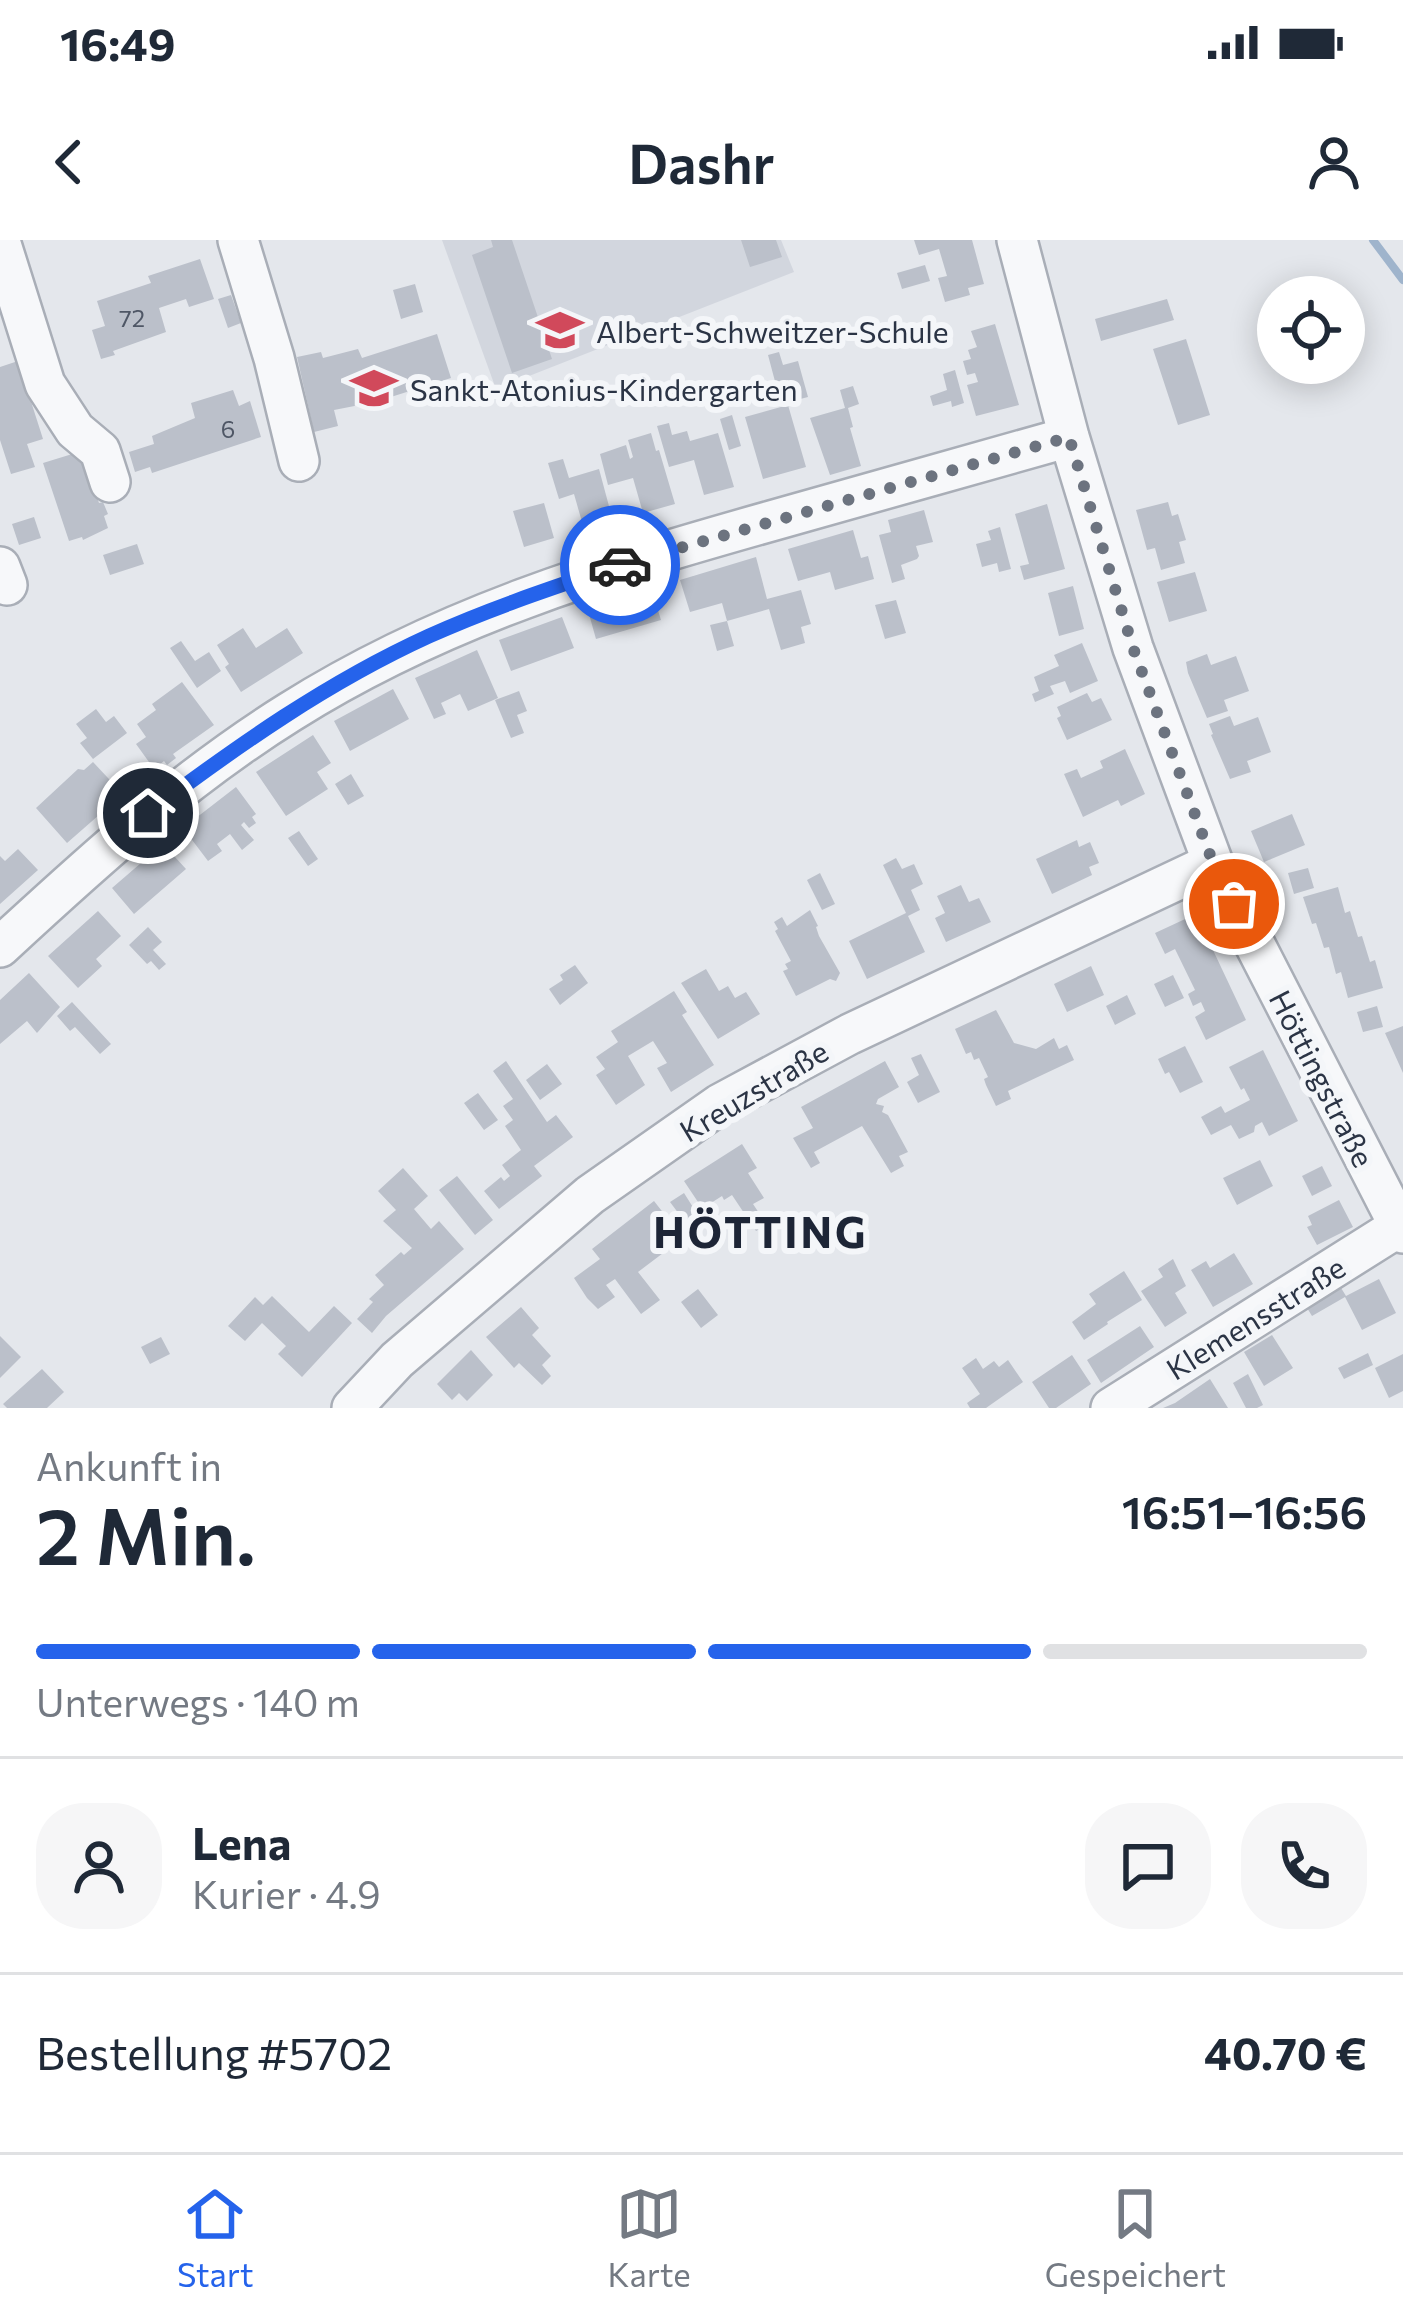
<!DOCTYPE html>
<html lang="de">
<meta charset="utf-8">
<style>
:root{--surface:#fff;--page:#f6f6f7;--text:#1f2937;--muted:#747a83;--line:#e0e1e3;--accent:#2563eb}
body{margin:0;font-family:Commissioner,sans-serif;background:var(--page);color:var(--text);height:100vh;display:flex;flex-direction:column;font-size:45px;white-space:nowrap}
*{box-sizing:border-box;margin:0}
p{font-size:39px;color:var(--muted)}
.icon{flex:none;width:66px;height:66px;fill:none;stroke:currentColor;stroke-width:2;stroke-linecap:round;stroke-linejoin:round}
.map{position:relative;height:1168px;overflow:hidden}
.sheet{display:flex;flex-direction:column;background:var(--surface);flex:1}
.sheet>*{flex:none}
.buttons{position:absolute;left:1257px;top:36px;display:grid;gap:24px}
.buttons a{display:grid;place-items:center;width:108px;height:108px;border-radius:50%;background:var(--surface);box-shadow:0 6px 30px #0003;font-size:60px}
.pin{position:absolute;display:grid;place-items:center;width:102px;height:102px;color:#fff;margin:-51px;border:6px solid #fff;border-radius:50%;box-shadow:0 3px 12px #0007}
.courier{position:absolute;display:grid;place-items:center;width:120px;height:120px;margin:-60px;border:9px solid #2563eb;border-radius:50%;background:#fff;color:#222;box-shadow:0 3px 15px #0007}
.summary em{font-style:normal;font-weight:600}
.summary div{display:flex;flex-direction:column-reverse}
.summary{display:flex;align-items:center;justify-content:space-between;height:204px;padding:0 36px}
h1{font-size:78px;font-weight:600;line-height:90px}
.bar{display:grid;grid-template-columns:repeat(4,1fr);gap:18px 12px;align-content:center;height:144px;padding:0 36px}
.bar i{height:15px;border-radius:9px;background:var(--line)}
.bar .current{background:var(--accent)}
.bar p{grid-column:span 4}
.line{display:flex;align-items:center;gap:30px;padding:0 36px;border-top:3px solid var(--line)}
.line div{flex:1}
.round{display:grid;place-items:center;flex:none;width:126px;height:126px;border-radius:48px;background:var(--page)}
.status{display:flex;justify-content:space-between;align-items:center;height:84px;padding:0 60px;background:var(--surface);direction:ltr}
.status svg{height:33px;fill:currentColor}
header{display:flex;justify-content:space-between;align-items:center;height:156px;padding:0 36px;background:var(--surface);font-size:54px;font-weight:600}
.menu{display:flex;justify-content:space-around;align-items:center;height:168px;border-top:3px solid var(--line);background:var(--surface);font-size:33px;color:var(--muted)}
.menu a{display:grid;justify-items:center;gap:6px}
.menu .current{color:var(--accent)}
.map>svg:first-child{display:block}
.built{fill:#d2d6de}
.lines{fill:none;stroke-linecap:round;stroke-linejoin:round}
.stream{stroke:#9fb4cc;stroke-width:8}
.building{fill:#bbc0ca}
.minor-casing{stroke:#a9aeb7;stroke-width:44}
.minor{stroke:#f7f8fa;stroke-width:39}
.done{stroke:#6c737f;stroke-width:12;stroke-dasharray:0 21.6}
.route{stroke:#2563eb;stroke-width:15}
.labels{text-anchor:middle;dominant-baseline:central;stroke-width:12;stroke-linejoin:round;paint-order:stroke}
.number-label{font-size:24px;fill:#4f5766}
.poi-label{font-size:30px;fill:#2b3445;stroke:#f4f6f9;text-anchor:start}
.street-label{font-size:30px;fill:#2b3445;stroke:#f4f6f9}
.district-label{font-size:42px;font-weight:bold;letter-spacing:3px;fill:#1d2536;stroke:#f4f6f9}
</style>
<div class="status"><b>16:49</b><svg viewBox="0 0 49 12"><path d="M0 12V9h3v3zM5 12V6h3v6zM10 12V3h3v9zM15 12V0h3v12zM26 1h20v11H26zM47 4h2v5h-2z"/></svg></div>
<header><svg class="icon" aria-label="back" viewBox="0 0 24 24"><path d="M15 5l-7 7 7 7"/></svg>Dashr<svg class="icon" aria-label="person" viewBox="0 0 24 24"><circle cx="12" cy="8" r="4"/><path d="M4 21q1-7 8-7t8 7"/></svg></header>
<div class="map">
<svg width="1403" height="1168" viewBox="0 0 1403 1168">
<rect width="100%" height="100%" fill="#e4e7ec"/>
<path class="built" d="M 442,0 L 781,0 L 794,32 L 496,149 Z"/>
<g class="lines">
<path class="stream" d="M 1373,0 L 1403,40"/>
</g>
<path class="building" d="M 491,0 L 512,0 L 552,119 L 512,133 L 472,15 L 493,7 Z
M 741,0 L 776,0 L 782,17 L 750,27 Z
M 914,0 L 972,0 L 984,44 L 968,48 L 970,55 L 945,62 L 938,38 L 947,36 L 939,9 L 919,15 Z
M 200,19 L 214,59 L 189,67 L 186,59 L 159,68 L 166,92 L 113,111 L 115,115 L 101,119 L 92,90 L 105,86 L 97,61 L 151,43 L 148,36 Z
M 925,25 L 930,41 L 902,49 L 897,33 Z
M 415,44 L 423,72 L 401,79 L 393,50 Z
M 231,55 L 241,83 L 228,88 L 218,59 Z
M 1167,59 L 1174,80 L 1101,101 L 1095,79 Z
M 995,84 L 1019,165 L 976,176 L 967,145 L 978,142 L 975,133 L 967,135 L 963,121 L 971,119 L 968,110 L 977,107 L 971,91 Z
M 437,94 L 451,138 L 375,162 L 334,170 L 338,186 L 314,192 L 297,117 L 321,112 L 323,118 L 358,109 L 362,118 Z
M 1186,99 L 1210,175 L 1178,185 L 1153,109 Z
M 779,112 L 783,125 L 798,121 L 808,157 L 781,164 L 768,115 Z
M 18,121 L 43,199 L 27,204 L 35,227 L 11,234 L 0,200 L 0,127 Z
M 955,130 L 964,163 L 952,167 L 951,161 L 933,166 L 930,156 L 947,150 L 943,134 Z
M 853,146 L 859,164 L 848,168 L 853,187 L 850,188 L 861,226 L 830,235 L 810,178 L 845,168 L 840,150 Z
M 233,150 L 239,166 L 250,161 L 261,197 L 152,233 L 150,227 L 135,232 L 129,212 L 154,204 L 152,196 L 195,178 L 191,163 Z
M 788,165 L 806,227 L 763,239 L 745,177 Z
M 732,175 L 741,206 L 729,210 L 720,179 Z
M 669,183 L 672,195 L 687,191 L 690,201 L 718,193 L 734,247 L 704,255 L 694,220 L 669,227 L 657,186 Z
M 651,193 L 656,211 L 659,210 L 675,264 L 643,273 L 633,238 L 608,245 L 600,214 L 626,205 L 630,219 L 633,217 L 628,200 Z
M 82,211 L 99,263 L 103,262 L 108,274 L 104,276 L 108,288 L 83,300 L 82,297 L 69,301 L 43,223 Z
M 563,219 L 569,238 L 599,229 L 613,281 L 584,289 L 574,254 L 559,259 L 548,223 Z
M 1168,262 L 1172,276 L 1178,274 L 1186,300 L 1179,302 L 1185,323 L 1161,330 L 1155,308 L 1147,310 L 1136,270 Z
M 544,263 L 554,298 L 524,307 L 513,271 Z
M 1047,264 L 1065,329 L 1024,340 L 1020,326 L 1029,324 L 1015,274 Z
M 924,270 L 933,302 L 916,306 L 919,316 L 917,319 L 901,325 L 905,339 L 892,343 L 879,295 L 891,292 L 888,280 Z
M 34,277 L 41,298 L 19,305 L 12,284 Z
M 1000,287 L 1011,329 L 999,332 L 997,323 L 982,327 L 976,304 L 991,300 L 988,291 Z
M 853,290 L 861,318 L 868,316 L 874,339 L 835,350 L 830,332 L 798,341 L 788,309 Z
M 137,304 L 144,324 L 110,335 L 103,315 Z
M 756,317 L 767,359 L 801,350 L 811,384 L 801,387 L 805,403 L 781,410 L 769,369 L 727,381 L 722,363 L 690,372 L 680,340 Z
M 1195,332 L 1207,371 L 1169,382 L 1157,342 Z
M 1073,346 L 1084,389 L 1059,396 L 1048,353 Z
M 651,348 L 661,380 L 596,399 L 587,367 Z
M 896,360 L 906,393 L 885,399 L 875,365 Z
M 562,377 L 574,408 L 511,431 L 499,400 Z
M 727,381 L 734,406 L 717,411 L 710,385 Z
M 243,388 L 256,408 L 287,388 L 303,413 L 241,452 L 225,427 L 229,424 L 217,405 Z
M 181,401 L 195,421 L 209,412 L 221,431 L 197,448 L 170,408 Z
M 1082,403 L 1098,441 L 1070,453 L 1065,441 L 1050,446 L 1054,454 L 1035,462 L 1032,454 L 1039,451 L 1034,437 L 1059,426 L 1054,415 Z
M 477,410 L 498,458 L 468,471 L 460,454 L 441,463 L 446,474 L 434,479 L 415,438 Z
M 1207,414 L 1211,425 L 1236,416 L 1249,451 L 1224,460 L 1228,471 L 1207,478 L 1188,433 L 1186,422 Z
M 182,442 L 214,485 L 173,514 L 176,518 L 167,525 L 164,521 L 154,529 L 136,504 L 146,497 L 137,484 L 156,470 L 152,464 Z
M 393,449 L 409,479 L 350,511 L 334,481 Z
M 519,451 L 527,471 L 517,475 L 524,493 L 511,498 L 495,460 Z
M 1087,453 L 1092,462 L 1101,458 L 1112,480 L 1067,500 L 1057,478 L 1061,476 L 1057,467 Z
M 96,469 L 106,482 L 114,476 L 127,493 L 93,519 L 80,503 L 87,498 L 76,484 Z
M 1230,476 L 1234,486 L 1258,477 L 1271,512 L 1247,521 L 1251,532 L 1230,539 L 1211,495 L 1213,494 L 1209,484 Z
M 313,495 L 331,523 L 317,532 L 328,549 L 286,576 L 256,532 Z
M 1125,509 L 1145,554 L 1121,566 L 1118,560 L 1083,577 L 1064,534 L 1077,529 L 1081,538 L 1103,528 L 1100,521 Z
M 93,522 L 123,554 L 67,603 L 36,568 L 78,529 L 84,530 Z
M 351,534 L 364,556 L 348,565 L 335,544 Z
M 236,547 L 256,574 L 252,577 L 256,583 L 249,588 L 244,582 L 241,585 L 254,600 L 242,610 L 230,594 L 217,604 L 222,611 L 208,621 L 183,588 Z
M 1292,574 L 1305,605 L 1264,622 L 1251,591 Z
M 299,591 L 318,619 L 308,626 L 288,598 Z
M 1077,600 L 1079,607 L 1090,602 L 1099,623 L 1089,627 L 1092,635 L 1052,654 L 1036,619 Z
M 163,604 L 186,629 L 134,674 L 112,648 Z
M 18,609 L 38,630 L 0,664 L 0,616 L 5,621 Z
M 896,618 L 902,629 L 914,624 L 923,644 L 911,650 L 920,670 L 908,676 L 925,712 L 867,739 L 849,701 L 906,673 L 883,625 Z
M 1308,628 L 1314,648 L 1294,654 L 1288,633 Z
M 820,633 L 835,664 L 822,670 L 807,640 Z
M 961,645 L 969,662 L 979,658 L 991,682 L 946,702 L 935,678 L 945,673 L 937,656 Z
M 1338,647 L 1345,673 L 1350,671 L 1358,697 L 1362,696 L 1370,722 L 1375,720 L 1383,748 L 1348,758 L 1341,732 L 1336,734 L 1329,707 L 1324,708 L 1316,683 L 1312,684 L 1303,657 Z
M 810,670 L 818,686 L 816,687 L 819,696 L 840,733 L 836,741 L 830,739 L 796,756 L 783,731 L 788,729 L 785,724 L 791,721 L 775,691 L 778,689 L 774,682 L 782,677 L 787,686 Z
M 98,671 L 121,696 L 96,719 L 102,726 L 78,748 L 48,716 Z
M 1196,674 L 1246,780 L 1206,800 L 1195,777 L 1205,771 L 1201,762 L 1193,766 L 1188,754 L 1195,750 L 1175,709 L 1165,714 L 1155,693 Z
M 148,687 L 162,702 L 153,710 L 166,724 L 159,730 L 151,721 L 147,724 L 129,705 Z
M 575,725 L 588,743 L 560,765 L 549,749 L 563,740 L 560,735 Z
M 1091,726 L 1104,755 L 1067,772 L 1054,744 Z
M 706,729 L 719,751 L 728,746 L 735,758 L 746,752 L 760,774 L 718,799 L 681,743 Z
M 29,733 L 60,767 L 37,793 L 27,781 L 0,804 L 0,760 Z
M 1173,735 L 1184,758 L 1165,767 L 1154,744 Z
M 674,751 L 687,772 L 682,775 L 714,825 L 671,852 L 657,828 L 667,823 L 653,801 L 628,816 L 645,845 L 616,865 L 596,835 L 605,829 L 596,817 L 618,802 L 611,791 Z
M 1127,755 L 1136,774 L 1115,785 L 1106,766 Z
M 72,762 L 111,804 L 100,814 L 75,787 L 70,791 L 57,776 Z
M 1377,766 L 1383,787 L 1363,792 L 1357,772 Z
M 996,770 L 1014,803 L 1036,809 L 1054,798 L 1059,809 L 1067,805 L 1074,820 L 1008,851 L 1011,859 L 996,866 L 986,845 L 984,839 L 988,837 L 979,818 L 974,820 L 971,812 L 966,814 L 955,789 Z
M 1403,786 L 1403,833 L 1385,793 Z
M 1185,806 L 1203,842 L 1180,853 L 1169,832 L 1165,834 L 1158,819 Z
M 1263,810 L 1298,881 L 1269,896 L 1262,882 L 1255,886 L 1254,892 L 1239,899 L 1231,885 L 1211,895 L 1201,877 L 1221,866 L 1225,873 L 1250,860 L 1244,848 L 1241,850 L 1229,827 Z
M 921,814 L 940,852 L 918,863 L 907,842 L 919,835 L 911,818 Z
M 506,821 L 547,882 L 556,875 L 573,897 L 534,926 L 542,936 L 499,969 L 484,951 L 501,937 L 504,941 L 510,936 L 502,925 L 521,910 L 505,886 L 513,880 L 503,866 L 513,859 L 493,831 Z
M 885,821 L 899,847 L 878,859 L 876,864 L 884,866 L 882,872 L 888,875 L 908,912 L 899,916 L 904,926 L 891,933 L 862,886 L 814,912 L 820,923 L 811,928 L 793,898 L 813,888 L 801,867 Z
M 547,824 L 562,844 L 540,860 L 526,840 Z
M 478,853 L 498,880 L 484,890 L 464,863 Z
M 742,904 L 757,928 L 748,933 L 764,958 L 753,964 L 767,985 L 756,991 L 732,955 L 724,960 L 722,956 L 711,963 L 715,967 L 702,975 L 704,988 L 694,994 L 670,962 L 684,953 L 696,972 L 702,968 L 684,941 Z
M 1260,920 L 1273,946 L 1237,965 L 1223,938 Z
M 1322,926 L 1332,946 L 1312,956 L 1302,936 Z
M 403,928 L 428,956 L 414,969 L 431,989 L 439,981 L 464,1009 L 386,1076 L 372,1093 L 357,1079 L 373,1062 L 369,1059 L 384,1045 L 375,1035 L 401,1012 L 404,1015 L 412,1008 L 383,981 L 396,970 L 378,951 Z
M 457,936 L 493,980 L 475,995 L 439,950 Z
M 1339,960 L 1353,987 L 1317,1005 L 1307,987 L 1312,985 L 1308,976 Z
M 654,961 L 683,998 L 638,1032 L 660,1060 L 641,1074 L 615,1039 L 606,1045 L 615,1057 L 598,1069 L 587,1058 L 574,1038 L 600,1019 L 592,1009 Z
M 1234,1013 L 1253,1044 L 1213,1067 L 1191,1030 L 1206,1021 L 1210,1028 Z
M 1173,1019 L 1186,1046 L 1175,1053 L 1187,1073 L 1165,1087 L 1141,1051 L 1163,1037 L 1158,1029 Z
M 1124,1031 L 1142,1060 L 1107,1082 L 1108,1084 L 1084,1100 L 1072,1082 L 1096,1064 L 1089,1054 Z
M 1379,1039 L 1396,1073 L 1362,1090 L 1345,1057 L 1312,1076 L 1304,1063 L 1338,1043 L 1346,1056 Z
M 698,1049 L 718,1075 L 701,1088 L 681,1062 Z
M 272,1056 L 309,1092 L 334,1066 L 352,1083 L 302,1137 L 278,1114 L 286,1106 L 262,1083 L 245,1101 L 228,1086 L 255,1057 L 263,1065 Z
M 521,1067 L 539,1088 L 532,1095 L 551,1116 L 542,1125 L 551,1136 L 542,1145 L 519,1123 L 514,1128 L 486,1097 Z
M 1140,1086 L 1154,1107 L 1101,1143 L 1087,1120 Z
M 1272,1095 L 1293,1128 L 1264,1146 L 1244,1112 Z
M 0,1096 L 21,1117 L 0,1138 Z
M 161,1097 L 170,1114 L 150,1124 L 141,1107 Z
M 471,1110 L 493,1135 L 467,1161 L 459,1153 L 452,1160 L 437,1144 Z
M 1368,1113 L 1373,1125 L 1344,1139 L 1338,1128 Z
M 1403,1114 L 1403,1151 L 1389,1158 L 1375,1128 Z
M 1072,1115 L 1091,1144 L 1056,1168 L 1049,1168 L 1032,1142 Z
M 976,1118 L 983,1129 L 994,1121 L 999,1127 L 1008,1120 L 1023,1142 L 986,1168 L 970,1168 L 967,1163 L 980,1154 L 962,1128 Z
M 42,1129 L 64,1152 L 47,1168 L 7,1168 L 3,1164 Z
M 1248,1134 L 1263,1165 L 1257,1168 L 1246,1168 L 1233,1143 Z
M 1210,1139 L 1228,1168 L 1163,1168 L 1175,1163 Z"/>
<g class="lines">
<defs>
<path id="minor" d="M 238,0 L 274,118 L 299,221
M 1017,0 L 1069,197 L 1133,408 L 1213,623 L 1403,993
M 0,1 L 45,144 L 75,190 L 100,211 L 110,242
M 0,327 L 7,345
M 0,707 C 92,622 184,538 290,472 C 441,377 601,329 771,281 C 870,253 970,225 1069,197
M 352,1168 L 397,1120 L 590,955 L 720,864 L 850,794 L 1213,623
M 1111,1168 L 1400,986"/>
</defs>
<use href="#minor" class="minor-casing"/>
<use href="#minor" class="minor"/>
</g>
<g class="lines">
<path class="done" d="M 620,325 L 1069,197 L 1133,408 L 1213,623 L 1234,664"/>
<path class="route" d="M 148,573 C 237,506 328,442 429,396 C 491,368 555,347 620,325"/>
</g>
<defs>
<symbol id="school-bare" viewBox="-9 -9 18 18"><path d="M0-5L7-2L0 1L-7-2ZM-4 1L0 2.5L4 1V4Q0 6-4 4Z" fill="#d1495b" stroke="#f4f6f9" stroke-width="2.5" paint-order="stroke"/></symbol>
</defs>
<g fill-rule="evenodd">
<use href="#school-bare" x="527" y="57" width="66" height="66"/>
<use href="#school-bare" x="341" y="115" width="66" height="66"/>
</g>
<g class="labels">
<g class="number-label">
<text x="132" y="77">72</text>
<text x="228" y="188">6</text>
</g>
<g class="poi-label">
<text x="596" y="90">Albert-Schweitzer-Schule</text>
<text x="410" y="148">Sankt-Atonius-Kindergarten</text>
</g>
<g class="street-label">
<text transform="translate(1323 838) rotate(63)">Höttingstraße</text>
<text transform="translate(753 850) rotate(-31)">Kreuzstraße</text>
<text transform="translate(1255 1077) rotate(-32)">Klemensstraße</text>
</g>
<g class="district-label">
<text x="761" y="991">HÖTTING</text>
</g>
</g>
</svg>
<div class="buttons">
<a><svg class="icon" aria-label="locate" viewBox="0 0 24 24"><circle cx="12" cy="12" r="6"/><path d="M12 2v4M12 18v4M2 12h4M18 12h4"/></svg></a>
</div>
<div class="pin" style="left:1234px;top:664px;background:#ea580c"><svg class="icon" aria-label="bag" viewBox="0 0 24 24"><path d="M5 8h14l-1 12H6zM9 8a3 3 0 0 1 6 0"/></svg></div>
<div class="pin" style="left:148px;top:573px;background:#1f2937"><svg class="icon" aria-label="home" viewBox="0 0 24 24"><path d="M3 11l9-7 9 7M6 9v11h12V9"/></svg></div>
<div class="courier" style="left:620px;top:325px"><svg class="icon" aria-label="car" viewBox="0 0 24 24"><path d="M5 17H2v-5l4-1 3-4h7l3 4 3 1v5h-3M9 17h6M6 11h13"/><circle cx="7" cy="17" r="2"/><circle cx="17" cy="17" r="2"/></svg></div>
</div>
<section class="sheet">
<div class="summary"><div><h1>2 Min.</h1><p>Ankunft in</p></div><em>16:51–16:56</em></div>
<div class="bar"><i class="current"></i><i class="current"></i><i class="current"></i><i></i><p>Unterwegs · 140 m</p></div>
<div class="line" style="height:216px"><a class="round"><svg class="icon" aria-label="person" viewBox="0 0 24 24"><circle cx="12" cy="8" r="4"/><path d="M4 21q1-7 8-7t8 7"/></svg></a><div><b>Lena</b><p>Kurier · 4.9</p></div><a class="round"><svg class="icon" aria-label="chat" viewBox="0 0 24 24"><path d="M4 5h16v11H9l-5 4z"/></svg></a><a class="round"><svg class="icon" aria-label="phone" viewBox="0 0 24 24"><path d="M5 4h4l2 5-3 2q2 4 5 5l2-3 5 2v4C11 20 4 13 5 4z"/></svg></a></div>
<div class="line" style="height:156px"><div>Bestellung #5702</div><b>40.70 €</b></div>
</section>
<nav class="menu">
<a class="current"><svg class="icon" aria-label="home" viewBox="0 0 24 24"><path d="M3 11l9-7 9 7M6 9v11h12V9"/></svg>Start</a>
<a><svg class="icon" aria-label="map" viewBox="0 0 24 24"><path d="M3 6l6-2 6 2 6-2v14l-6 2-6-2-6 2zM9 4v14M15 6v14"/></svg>Karte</a>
<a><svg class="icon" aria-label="saved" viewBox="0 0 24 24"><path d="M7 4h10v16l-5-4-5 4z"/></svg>Gespeichert</a>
</nav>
